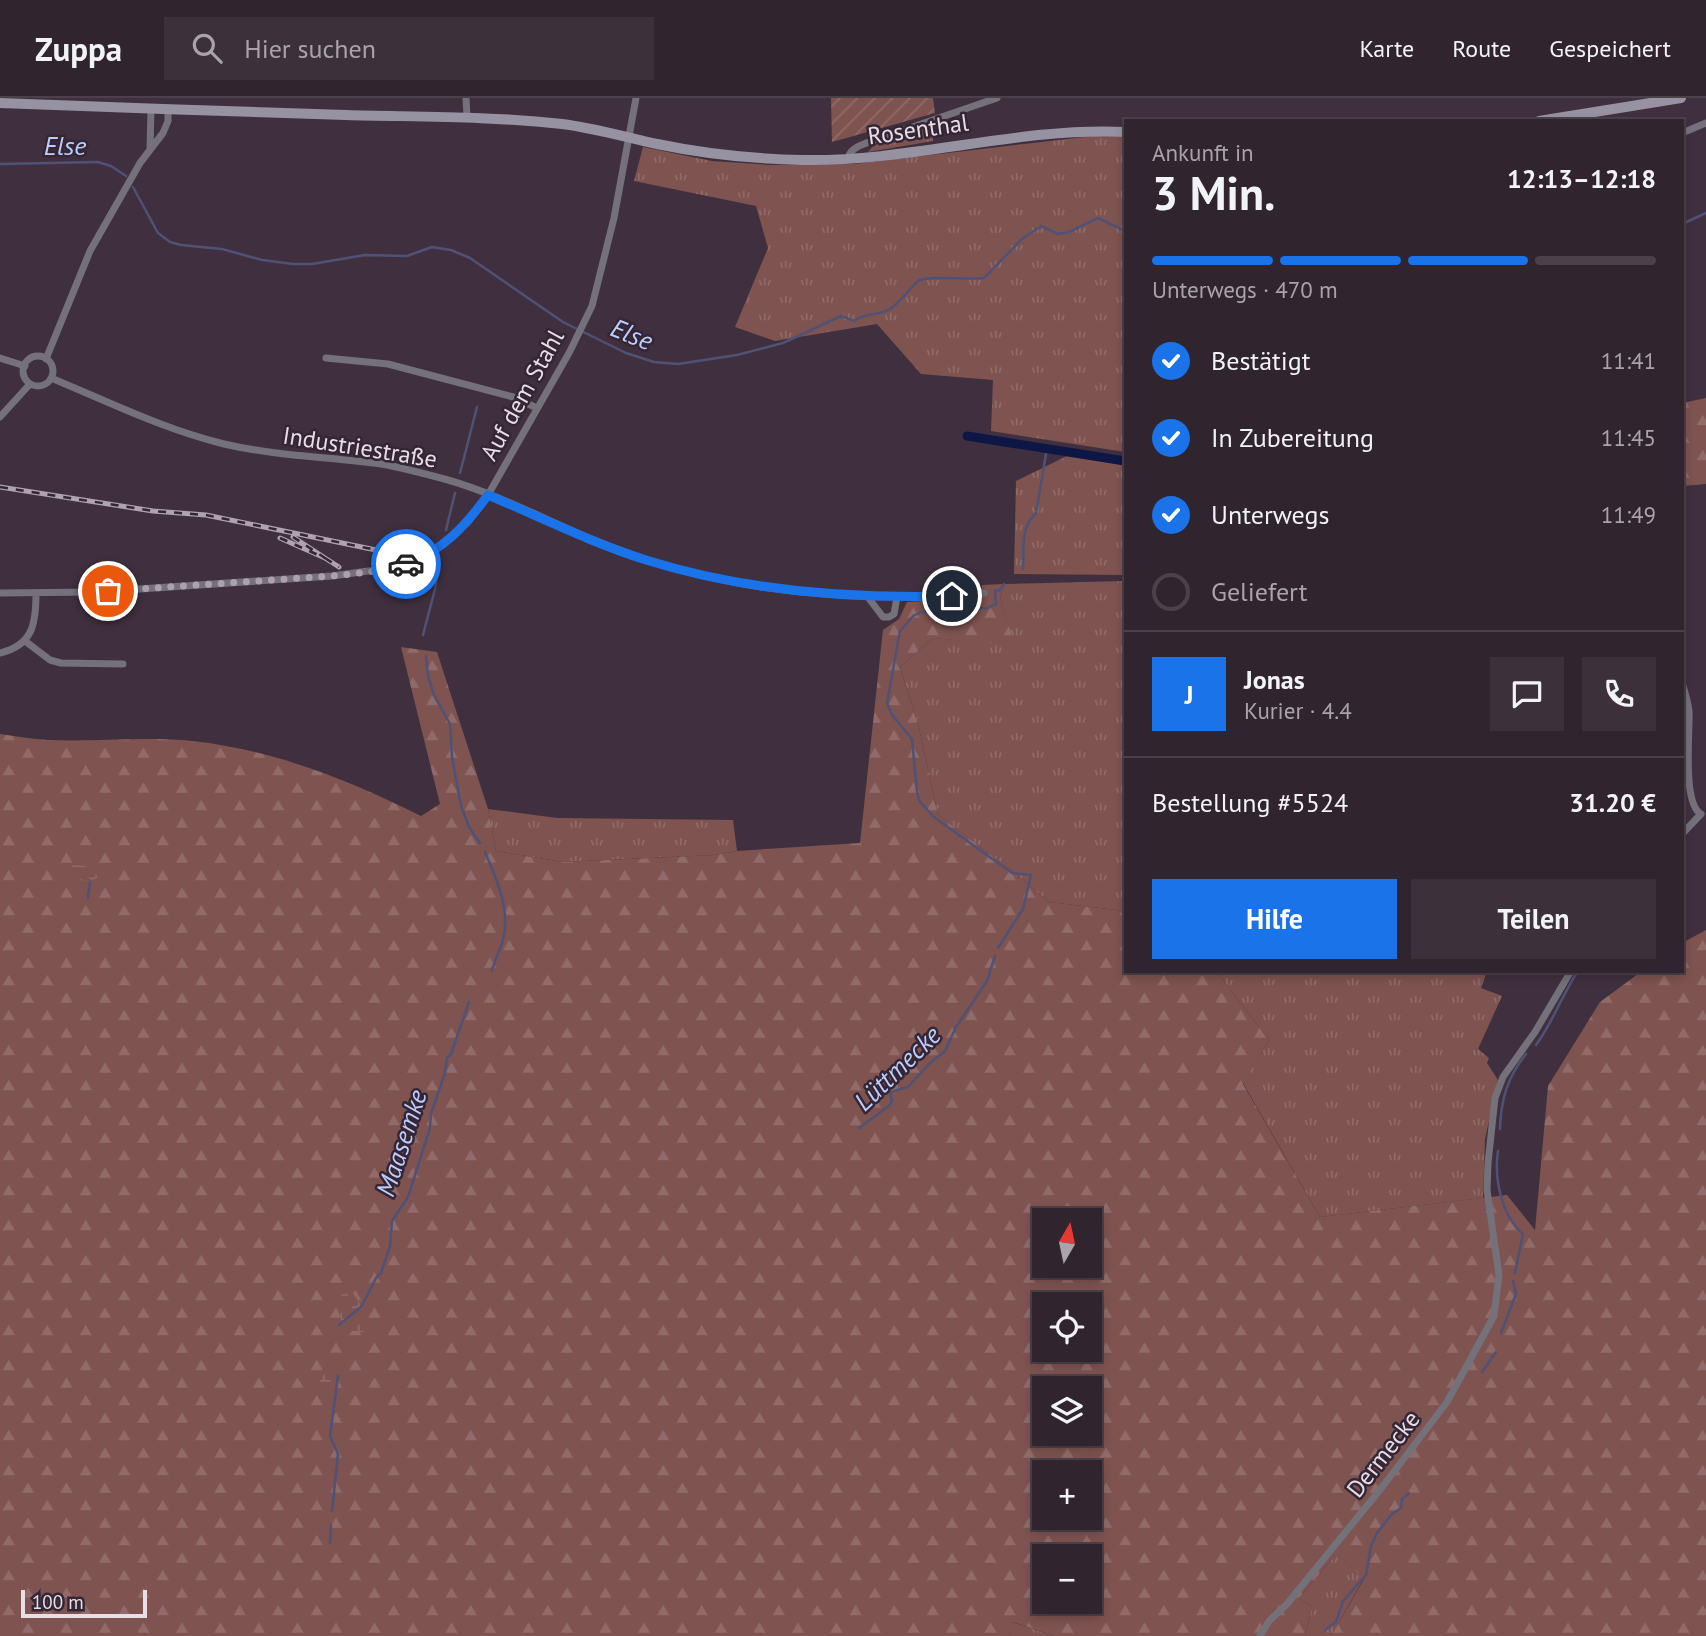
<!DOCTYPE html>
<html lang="de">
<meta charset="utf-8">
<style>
:root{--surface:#30242f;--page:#3c303b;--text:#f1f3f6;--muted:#a8a4aa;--line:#4b414b;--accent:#1a73e8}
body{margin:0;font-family:"PT Sans",sans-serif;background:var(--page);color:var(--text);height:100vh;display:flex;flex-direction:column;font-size:26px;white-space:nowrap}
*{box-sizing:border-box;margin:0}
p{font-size:23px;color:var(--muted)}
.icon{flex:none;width:38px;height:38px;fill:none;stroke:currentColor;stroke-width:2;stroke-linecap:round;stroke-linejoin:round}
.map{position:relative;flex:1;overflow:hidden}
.details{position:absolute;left:1124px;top:21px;width:560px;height:854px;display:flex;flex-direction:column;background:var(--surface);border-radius:0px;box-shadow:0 4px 10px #0003,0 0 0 2px var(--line)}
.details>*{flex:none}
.needle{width:46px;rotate:9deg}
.controls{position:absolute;left:1032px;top:1110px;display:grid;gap:14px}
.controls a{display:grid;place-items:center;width:70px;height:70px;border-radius:0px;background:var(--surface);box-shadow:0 4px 10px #0003,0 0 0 2px var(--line);font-size:35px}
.scale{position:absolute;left:21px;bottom:18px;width:126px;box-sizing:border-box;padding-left:7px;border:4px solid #e8dee8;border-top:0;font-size:19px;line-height:24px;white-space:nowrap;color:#e8dee8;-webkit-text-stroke:5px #352635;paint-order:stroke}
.pin{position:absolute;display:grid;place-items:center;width:60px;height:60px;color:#fff;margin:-30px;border:4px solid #fff;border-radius:50%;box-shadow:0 2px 7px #0007}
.courier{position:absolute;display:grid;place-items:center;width:70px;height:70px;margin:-35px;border:5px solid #1a73e8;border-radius:50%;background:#fff;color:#222;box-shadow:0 2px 9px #0007}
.head em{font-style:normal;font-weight:600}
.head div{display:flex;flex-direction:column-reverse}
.head{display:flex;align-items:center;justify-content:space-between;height:119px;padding:0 28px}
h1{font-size:46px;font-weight:600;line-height:52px}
.bar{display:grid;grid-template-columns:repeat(4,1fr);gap:10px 7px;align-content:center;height:84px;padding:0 28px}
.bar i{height:9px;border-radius:5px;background:var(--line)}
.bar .current{background:var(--accent)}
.bar p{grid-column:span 4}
.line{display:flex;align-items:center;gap:18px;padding:0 28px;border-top:2px solid var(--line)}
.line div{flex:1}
.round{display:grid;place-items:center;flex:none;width:74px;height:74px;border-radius:0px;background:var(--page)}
ol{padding:0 28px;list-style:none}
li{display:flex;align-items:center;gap:21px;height:77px}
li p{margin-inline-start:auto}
li .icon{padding:7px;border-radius:50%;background:var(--accent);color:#fff;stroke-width:4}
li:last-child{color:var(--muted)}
li i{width:38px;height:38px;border:4px solid var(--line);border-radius:50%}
.button{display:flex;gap:14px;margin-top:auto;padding:14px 28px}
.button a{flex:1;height:80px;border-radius:0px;background:var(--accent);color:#fff;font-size:28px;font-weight:600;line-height:80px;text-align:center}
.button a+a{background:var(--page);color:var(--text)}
header{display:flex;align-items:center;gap:42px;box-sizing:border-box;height:98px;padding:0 35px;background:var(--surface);border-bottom:2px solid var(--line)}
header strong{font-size:33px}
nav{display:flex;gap:38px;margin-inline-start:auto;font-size:24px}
.search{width:490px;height:63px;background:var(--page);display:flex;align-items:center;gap:18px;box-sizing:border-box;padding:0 24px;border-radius:0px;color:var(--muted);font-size:26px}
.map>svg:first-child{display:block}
.grass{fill:url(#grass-tufts)}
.forest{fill:url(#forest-firs);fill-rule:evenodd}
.wetland{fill:url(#wetland-marsh)}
.garden{fill:url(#garden-furrows)}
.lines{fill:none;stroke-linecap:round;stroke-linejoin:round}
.stream{stroke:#4f5276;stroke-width:2.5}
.canal{stroke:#0e1645;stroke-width:9}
.street{stroke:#74717b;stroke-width:7}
.secondary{stroke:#9792a1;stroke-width:10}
.rail-casing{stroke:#afa3af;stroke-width:5}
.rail{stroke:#352635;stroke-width:2.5;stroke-dasharray:8;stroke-linecap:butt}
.done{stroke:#ada1ad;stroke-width:7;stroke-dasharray:0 12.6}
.route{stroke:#1a73e8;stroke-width:9}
.labels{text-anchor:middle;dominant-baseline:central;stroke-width:5;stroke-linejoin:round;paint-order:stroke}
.street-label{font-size:24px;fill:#e8dee8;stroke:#352635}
.water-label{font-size:26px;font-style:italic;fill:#bdcefe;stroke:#352635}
</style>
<header>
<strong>Zuppa</strong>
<div class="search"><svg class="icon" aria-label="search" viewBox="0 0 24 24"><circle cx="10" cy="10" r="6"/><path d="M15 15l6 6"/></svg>Hier suchen</div>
<nav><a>Karte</a><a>Route</a><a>Gespeichert</a></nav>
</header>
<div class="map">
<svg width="1706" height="1538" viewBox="0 0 1706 1538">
<defs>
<pattern id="grass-tufts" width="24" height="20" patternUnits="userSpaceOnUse" patternTransform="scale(1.75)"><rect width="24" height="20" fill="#7e5350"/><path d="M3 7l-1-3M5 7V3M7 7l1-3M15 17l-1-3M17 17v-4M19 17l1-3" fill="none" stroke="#906b69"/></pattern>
<pattern id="forest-firs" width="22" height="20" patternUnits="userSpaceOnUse" patternTransform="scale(1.75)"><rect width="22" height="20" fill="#7e5350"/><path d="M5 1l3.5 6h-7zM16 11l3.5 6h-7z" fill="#906b69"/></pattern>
<pattern id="wetland-marsh" width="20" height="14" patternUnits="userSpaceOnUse" patternTransform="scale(1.75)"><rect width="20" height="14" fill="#7e5350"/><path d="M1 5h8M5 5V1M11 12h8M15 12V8" fill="none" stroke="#906b69"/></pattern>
<pattern id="garden-furrows" width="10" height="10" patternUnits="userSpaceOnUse" patternTransform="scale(1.75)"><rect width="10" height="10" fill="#7e5350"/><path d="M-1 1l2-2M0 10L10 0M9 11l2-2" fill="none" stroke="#906b69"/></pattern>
</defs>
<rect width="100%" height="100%" fill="#40303f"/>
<path class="grass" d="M 931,24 L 933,43 L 868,54 L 873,48 Z
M 1093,38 L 1125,39 L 1125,354 L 991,333 L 993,282 L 921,276 L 877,226 L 775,243 L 735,229 L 768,150 L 756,108 L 634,83 L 643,49 L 712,63 L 770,67 L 854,66 Z
M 1067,358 L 1125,367 L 1125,477 L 1014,476 L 1016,383 Z
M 1125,483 L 1125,813 L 1049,804 L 1011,772 L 938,717 L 919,630 L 900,569 L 933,540 L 1014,547 L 1000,499 L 1005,486 Z
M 488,711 L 557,720 L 733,722 L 737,753 L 714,757 L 563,764 L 496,753 Z
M 1216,873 L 1487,873 L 1481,890 L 1502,898 L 1478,951 L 1489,960 L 1487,965 L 1498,982 L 1485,1041 L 1483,1100 L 1320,1119 L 1243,985 L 1269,942 Z
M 1337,1455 L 1364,1480 L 1331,1538 L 1305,1538 L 1312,1509 L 1299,1500 Z
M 1012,1524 L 1054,1538 L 1010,1538 Z"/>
<path class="forest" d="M 1706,300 L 1706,386 L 1682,388 L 1682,305 Z
M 1005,486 L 1000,499 L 1015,548 L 933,540 L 900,569 L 919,630 L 938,717 L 1011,772 L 1049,804 L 1125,813 L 1125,873 L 1216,873 L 1269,942 L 1243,986 L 1320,1119 L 1507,1097 L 1535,1132 L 1548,988 L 1600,904 L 1642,873 L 1682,873 L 1682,845 L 1706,832 L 1706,1538 L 1331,1538 L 1364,1481 L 1337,1455 L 1299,1500 L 1312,1509 L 1305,1538 L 1054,1538 L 1013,1524 L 1010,1538 L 0,1538 L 0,636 C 16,638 32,641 48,642 C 96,644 145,638 193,643 C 274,652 349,682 421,718 L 440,706 L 401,549 L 437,554 L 488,711 L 496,753 L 563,764 L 714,757 L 737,753 L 860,745 L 883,532 L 899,521 L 907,504 L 979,500 L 982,487 ZM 1045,1122 L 1090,1122 L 1090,1167 L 1045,1167 ZM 1045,1206 L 1090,1206 L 1090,1251 L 1045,1251 ZM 1045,1290 L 1090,1290 L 1090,1335 L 1045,1335 ZM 1045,1374 L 1090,1374 L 1090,1419 L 1045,1419 ZM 1045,1458 L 1090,1458 L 1090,1503 L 1045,1503 Z"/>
<path class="wetland" d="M 64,765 L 90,769 L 98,779 L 90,784 L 73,779 Z
M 345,1193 L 352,1194 L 366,1214 L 364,1234 L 345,1234 L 335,1204 Z
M 326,1273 L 338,1278 L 335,1304 L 314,1293 Z"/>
<path class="garden" d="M 831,0 L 933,0 L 935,15 L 832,44 Z"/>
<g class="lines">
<path class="stream" d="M 0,66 L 98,64 L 111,68 L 126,78
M 133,89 L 158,135 L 170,144 L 181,147 L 222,151 L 262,162 L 293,166 L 312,166 L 365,157 L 407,158 L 432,149 L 451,152 L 470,160 L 563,224 L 626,255 L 654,264 L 678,266 L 737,257 L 783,245 L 841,218 L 854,223 C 868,213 878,219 890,211 C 901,204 908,192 918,183 C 925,177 970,182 984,180 L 1022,141 L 1041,128 L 1058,136 L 1069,134 L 1098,120 L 1125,133
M 1682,126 L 1706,115
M 460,375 L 477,309
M 446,432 L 455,395
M 1023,471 C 1024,450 1020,430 1036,415 L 1047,350
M 423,537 L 435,491 L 439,465
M 426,558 L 428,578 L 434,597 L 450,626 L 452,659 L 461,708 L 469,729 L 480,745
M 485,754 C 496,780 511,812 503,841 C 501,852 494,862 492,873
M 88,800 L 90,784
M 998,850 L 1023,811 L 1031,777 L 1012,775 L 934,719 L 920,704 L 917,694 L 912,641 L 892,617 L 887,605 L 900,533 L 913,518 L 921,514 L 987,510 L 996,506 L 995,492 L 999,493 L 1004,486
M 1536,947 C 1553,924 1562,897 1578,873
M 859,1030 L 889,1008 L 892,1003 L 890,994 L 908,989 L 930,965 L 945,953 L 956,929 L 987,883 L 995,858
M 1500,1031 C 1501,1001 1507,980 1526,956
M 1498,1053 C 1494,1080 1501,1117 1523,1136 L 1515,1175
M 339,1227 L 362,1208 L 376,1180 L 381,1175 L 390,1148 L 392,1123 L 408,1099 L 430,1030 L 431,1016 L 445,975 L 447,960 L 451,956 L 469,904
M 1501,1235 L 1516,1196 L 1513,1183
M 1482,1274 L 1496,1254
M 332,1413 L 338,1356 L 330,1338 L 338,1278
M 330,1445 L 331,1427
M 1325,1532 L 1336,1524 L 1343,1503 L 1366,1477 L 1371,1448 L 1377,1435 L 1392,1416 L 1401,1410 L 1402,1401 L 1409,1395"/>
<path class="canal" d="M 967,338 L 1125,363"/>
<path class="street" d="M 466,0 L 467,19
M 1682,35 L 1706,25
M 150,51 L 151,11
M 848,61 C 850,50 860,48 869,44 L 997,0
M23 273a15 15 0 1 1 30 0a15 15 0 1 1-30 0Z
M 0,260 L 25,268
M 326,260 L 388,266 L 513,299 L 537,310
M 46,261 L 90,153 L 140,65 L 163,35 L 168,23 L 168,12
M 51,280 C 109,304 163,331 224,346 C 276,358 329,359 381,366 C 404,370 426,376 448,382 C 507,399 562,431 619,452 C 733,496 863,505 984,495
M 0,319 L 30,286
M 0,495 L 95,494 L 332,478 L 390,470 L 410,465 L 438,450 L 468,424 L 488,397 L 569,255 L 592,208 L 614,120 L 636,0
M 867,498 L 883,519 L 889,519 L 894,516 L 897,499
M 25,543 L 50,562 L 61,565 L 123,566
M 0,555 C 33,547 36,526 36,495
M 1682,585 C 1685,594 1688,603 1689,613 C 1690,633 1682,706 1701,716
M 1682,736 L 1701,716
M 1260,1538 L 1269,1523 L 1287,1506 L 1383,1388 L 1447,1304 L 1494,1218 L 1499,1177 L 1487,1092 L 1488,1065 L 1495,1000 L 1503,979 L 1535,934 L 1571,873"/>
<path class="secondary" d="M 0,5 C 115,10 231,13 346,17 C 418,19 490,18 562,26 C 594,30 625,39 657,46 C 705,56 754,61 803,62 C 911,64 1017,29 1125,34
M 1539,23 L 1681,0"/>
<defs>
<path id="rail" d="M 0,389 L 153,413 L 206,417 L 381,453
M 280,440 L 325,460 L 293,439
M 325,460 L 339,469"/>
</defs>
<use href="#rail" class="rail-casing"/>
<use href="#rail" class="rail"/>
</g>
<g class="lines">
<path class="done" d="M 108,493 L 332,478 L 370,474 L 406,466"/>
<path class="route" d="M 406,466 C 443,453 466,427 488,397 C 540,419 592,445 646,462 C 745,493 849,501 952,498"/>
</g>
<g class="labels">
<g class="street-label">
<text transform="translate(918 31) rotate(-8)">Rosenthal</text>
<text transform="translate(522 297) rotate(-61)">Auf dem Stahl</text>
<text transform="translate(360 349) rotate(9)">Industriestraße</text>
<text transform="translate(1383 1356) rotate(-52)">Dermecke</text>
</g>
<g class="water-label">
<text x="65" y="47">Else</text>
<text transform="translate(632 236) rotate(22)">Else</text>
<text transform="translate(897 970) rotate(-44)">Lüttmecke</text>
<text transform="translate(401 1045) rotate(-72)">Maasemke</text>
</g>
</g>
</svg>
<div class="controls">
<a><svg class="needle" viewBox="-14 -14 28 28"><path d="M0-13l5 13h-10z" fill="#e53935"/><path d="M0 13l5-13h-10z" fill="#a8a4aa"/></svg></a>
<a><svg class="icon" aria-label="locate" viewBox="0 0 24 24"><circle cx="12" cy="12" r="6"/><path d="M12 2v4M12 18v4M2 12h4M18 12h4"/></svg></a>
<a><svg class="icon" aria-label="layers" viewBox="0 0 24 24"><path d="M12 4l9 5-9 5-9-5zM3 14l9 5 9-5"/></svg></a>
<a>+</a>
<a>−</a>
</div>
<div class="scale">100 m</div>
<div class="pin" style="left:108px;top:493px;background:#ea580c"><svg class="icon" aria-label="bag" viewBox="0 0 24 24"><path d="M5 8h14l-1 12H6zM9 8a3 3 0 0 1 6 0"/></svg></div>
<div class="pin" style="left:952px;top:498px;background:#1f2937"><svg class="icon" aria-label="home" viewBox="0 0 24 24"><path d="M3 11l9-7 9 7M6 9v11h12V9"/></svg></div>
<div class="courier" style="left:406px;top:466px"><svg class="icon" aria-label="car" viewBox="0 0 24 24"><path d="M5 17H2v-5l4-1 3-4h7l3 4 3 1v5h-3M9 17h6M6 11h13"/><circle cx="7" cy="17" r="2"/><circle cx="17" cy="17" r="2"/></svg></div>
<section class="details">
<div class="head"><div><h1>3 Min.</h1><p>Ankunft in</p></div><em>12:13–12:18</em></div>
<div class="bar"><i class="current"></i><i class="current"></i><i class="current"></i><i></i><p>Unterwegs · 470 m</p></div>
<ol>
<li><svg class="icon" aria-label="check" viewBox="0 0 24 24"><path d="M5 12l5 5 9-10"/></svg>Bestätigt<p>11:41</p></li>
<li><svg class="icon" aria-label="check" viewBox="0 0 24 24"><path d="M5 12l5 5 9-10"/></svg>In Zubereitung<p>11:45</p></li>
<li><svg class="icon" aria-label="check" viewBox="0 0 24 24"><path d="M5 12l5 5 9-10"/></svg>Unterwegs<p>11:49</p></li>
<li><i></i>Geliefert</li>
</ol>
<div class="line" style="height:126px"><b class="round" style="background:var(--accent);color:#fff">J</b><div><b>Jonas</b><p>Kurier · 4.4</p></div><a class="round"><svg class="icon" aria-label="chat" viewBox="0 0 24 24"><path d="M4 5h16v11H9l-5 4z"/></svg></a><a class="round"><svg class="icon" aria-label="phone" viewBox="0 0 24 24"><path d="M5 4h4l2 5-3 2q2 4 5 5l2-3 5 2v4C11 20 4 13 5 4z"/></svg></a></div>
<div class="line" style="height:91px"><div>Bestellung #5524</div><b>31.20 €</b></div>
<div class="button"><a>Hilfe</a><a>Teilen</a></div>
</section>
</div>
